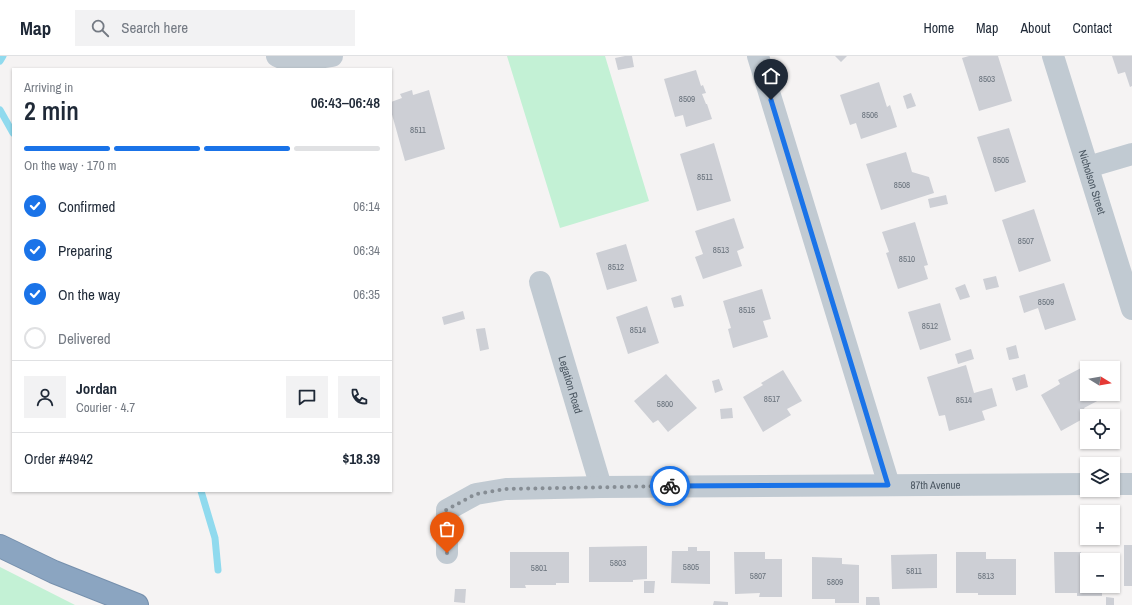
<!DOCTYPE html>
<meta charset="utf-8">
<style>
:root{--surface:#fff;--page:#f2f2f3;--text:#1f2937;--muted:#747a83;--line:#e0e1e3;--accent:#1a73e8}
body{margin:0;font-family:"Archivo Narrow",sans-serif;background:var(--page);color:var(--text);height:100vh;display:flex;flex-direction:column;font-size:15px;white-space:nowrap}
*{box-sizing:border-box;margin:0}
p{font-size:13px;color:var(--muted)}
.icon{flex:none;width:22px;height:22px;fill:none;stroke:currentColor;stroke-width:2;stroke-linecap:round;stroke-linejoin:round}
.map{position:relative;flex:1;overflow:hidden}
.side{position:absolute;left:12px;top:12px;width:380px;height:424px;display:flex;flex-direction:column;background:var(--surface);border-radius:0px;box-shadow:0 1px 3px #0004}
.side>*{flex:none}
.needle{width:26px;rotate:101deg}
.tools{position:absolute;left:1080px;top:305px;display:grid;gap:8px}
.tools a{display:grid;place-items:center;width:40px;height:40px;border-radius:0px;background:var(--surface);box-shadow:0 1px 3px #0004;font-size:20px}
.pin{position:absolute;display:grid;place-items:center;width:34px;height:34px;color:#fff;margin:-41px -17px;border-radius:50% 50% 50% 0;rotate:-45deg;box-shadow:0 0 4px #0007}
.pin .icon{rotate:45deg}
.courier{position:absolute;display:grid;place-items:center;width:40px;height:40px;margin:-20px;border:3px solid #1a73e8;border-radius:50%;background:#fff;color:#222;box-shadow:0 1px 5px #0007}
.summary em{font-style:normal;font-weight:600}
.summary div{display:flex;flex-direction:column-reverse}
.summary{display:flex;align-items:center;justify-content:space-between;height:68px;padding:0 12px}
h1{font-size:26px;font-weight:600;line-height:30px}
.bar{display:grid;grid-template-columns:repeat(4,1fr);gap:6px 4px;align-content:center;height:48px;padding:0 12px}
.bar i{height:5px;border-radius:3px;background:var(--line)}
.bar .active{background:var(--accent)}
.bar p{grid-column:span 4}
.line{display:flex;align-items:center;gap:10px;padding:0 12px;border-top:1px solid var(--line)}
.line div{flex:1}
.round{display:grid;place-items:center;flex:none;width:42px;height:42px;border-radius:0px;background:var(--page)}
ol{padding:0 12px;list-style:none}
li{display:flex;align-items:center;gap:12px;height:44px}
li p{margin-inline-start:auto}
li .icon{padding:4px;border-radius:50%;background:var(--accent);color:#fff;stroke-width:4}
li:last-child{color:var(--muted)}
li i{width:22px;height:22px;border:2px solid var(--line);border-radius:50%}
header{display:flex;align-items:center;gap:24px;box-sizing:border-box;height:56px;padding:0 20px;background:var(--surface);border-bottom:1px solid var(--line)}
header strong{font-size:19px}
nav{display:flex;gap:22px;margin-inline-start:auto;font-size:14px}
.search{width:280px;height:36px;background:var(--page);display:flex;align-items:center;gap:10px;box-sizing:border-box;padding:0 14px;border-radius:0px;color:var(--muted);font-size:15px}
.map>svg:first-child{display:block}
.green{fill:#c3f1d5}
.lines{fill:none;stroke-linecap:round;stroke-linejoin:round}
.stream{stroke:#90daee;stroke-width:7}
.building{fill:#cdcfd5}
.highway-casing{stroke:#7690ad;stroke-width:24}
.minor{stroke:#c1cad2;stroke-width:22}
.highway{stroke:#8ba5c1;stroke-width:22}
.done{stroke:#868d94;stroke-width:4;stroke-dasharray:0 7.2}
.route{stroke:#1a73e8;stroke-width:5}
.labels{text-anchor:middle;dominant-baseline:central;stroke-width:3;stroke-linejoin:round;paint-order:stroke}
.number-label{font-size:9px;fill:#6b747e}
.street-label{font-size:11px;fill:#4a5661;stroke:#fff}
</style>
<header>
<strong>Map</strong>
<div class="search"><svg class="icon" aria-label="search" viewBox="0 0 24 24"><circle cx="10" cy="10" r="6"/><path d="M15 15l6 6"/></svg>Search here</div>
<nav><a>Home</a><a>Map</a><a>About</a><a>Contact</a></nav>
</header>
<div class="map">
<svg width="1132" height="549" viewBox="0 0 1132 549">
<rect width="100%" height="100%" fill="#f5f3f3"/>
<path class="green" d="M 507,0 L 605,0 L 649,145 L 560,172 Z
M 0,511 L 75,549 L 0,549 Z"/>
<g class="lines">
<path class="stream" d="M 0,5 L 3,0
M 0,54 L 13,77
M 201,435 L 215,482 L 218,514"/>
</g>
<path class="building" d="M 625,0 L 632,0 L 634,11 L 618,14 L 615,2 Z
M 835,0 L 847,0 L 841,6 Z
M 969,0 L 998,0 L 1012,45 L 979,55 L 962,2 Z
M 1112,0 L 1132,0 L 1132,30 L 1130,31 L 1125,16 L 1118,18 Z
M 696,14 L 701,30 L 703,29 L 706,37 L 702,38 L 706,48 L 707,48 L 712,63 L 686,71 L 683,59 L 675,61 L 664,23 Z
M 879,26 L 887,51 L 890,49 L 897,71 L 861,83 L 856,67 L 850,69 L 840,39 Z
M 412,34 L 413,39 L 429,34 L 445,93 L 405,105 L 391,55 L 391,46 L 402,42 L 400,38 Z
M 911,37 L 916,50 L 907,53 L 903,40 Z
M 1009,72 L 1026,126 L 995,136 L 977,81 Z
M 714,87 L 731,145 L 697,155 L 680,98 Z
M 906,96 L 912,116 L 929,121 L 934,137 L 881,154 L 866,108 Z
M 946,139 L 948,148 L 930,152 L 928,143 Z
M 1034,153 L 1051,205 L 1019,216 L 1002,164 Z
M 734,162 L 744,192 L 737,195 L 742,210 L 703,223 L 695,201 L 703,198 L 695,175 Z
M 915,166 L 928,209 L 924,210 L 928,223 L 898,233 L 886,197 L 889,196 L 882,176 Z
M 626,188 L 637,225 L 607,234 L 596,197 Z
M 996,220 L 999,231 L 986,234 L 983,223 Z
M 1064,227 L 1076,264 L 1045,274 L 1038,252 L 1024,257 L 1019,240 Z
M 965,228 L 970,241 L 960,244 L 955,232 Z
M 762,233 L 771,263 L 763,265 L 768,281 L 733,292 L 728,273 L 731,272 L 723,245 Z
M 681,239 L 684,250 L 674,252 L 671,242 Z
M 940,247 L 951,284 L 920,294 L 908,256 Z
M 647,250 L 659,287 L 628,298 L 616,261 Z
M 463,255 L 465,263 L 444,269 L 442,261 Z
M 485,272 L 489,293 L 480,295 L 476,273 Z
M 1016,289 L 1019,302 L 1009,304 L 1006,292 Z
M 971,293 L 974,303 L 958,308 L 955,298 Z
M 966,309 L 974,337 L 992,332 L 997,350 L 982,355 L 985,364 L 949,375 L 945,359 L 939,360 L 927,321 Z
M 1083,311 L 1087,318 L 1087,338 L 1098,338 L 1101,343 L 1084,352 L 1088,360 L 1061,375 L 1041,339 L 1060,328 L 1058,324 Z
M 783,314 L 802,345 L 787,353 L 791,359 L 763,376 L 743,341 L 763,329 L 761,327 Z
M 666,318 L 697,352 L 668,376 L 658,364 L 653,367 L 634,345 Z
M 1025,318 L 1028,331 L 1016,335 L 1012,322 Z
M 719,323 L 723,334 L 715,337 L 712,325 Z
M 732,352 L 733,362 L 721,363 L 720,353 Z
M 1124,489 L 1132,489 L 1132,530 L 1124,530 Z
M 647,490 L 647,523 L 633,524 L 633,526 L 589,526 L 589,491 Z
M 688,491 L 697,491 L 697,495 L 710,495 L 710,528 L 671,527 L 672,495 L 688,495 Z
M 510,496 L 569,496 L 569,527 L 556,527 L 556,529 L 525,529 L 526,532 L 510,532 Z
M 734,496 L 765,496 L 765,503 L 782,503 L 782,541 L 759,541 L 760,537 L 735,538 Z
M 956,496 L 986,496 L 986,503 L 1016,503 L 1016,539 L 978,539 L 978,537 L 956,537 Z
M 1054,496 L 1081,496 L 1082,504 L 1087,504 L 1087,530 L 1102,530 L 1102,540 L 1077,540 L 1077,537 L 1055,537 Z
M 937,498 L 937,532 L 892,533 L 891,499 Z
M 812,501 L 842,502 L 842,508 L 859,509 L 859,547 L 835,547 L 835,543 L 812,543 Z
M 644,525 L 655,525 L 654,537 L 644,537 Z
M 455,533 L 466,533 L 465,547 L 454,546 Z
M 866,541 L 879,541 L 880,549 L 866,549 Z
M 1106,541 L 1114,542 L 1114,549 L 1106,549 Z
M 714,545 L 728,546 L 728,549 L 713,549 Z"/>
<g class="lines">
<defs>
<path id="highway" d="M 0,490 L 54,516 L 137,549"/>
</defs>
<use href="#highway" class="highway-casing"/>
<g class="minor">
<path d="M 277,0 L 288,5 L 306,4 L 332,0"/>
<path d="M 758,0 L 889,429"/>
<path id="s1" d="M 1053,0 L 1132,253"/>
<path d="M 1088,111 L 1132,98"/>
<path id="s2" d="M 540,226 L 601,431"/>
<path d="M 1113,428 L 1132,428"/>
<path id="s3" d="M 447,497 L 447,454 L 476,438 L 506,433 L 601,431 L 1087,428"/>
</g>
<use href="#highway" class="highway"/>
</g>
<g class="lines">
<path class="done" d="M 447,497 L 446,454 L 476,438 L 506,433 L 670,430"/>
<path class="route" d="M 670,430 L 888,429 L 771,44"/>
</g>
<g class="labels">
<g class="number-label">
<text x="987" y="23">8503</text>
<text x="687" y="43">8509</text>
<text x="870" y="59">8506</text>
<text x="418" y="74">8511</text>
<text x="1001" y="104">8505</text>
<text x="705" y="121">8511</text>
<text x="902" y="129">8508</text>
<text x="1026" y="185">8507</text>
<text x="721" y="194">8513</text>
<text x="907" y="203">8510</text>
<text x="616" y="211">8512</text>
<text x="1046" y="246">8509</text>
<text x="747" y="254">8515</text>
<text x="930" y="270">8512</text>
<text x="638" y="274">8514</text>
<text x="772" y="343">8517</text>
<text x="964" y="344">8514</text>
<text x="665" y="348">5800</text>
<text x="618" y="507">5803</text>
<text x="691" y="511">5805</text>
<text x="539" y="512">5801</text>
<text x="914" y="515">5811</text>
<text x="758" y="520">5807</text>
<text x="986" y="520">5813</text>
<text x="835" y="526">5809</text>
</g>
<g class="street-label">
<text stroke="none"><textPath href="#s1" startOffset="132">Nicholson Street</textPath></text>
<text stroke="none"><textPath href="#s2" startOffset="107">Legation Road</textPath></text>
<text stroke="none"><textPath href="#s3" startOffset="536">87th Avenue</textPath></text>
</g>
</g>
</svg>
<div class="tools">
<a><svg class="needle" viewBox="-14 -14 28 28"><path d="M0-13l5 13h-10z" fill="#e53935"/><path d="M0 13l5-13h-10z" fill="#747a83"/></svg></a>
<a><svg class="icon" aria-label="locate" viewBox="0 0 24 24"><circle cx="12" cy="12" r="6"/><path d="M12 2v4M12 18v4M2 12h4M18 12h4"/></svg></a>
<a><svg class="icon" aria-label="layers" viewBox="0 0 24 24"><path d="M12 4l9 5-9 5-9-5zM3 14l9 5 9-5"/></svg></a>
<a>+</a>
<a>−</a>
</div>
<div class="pin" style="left:447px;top:497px;background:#ea580c"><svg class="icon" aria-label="bag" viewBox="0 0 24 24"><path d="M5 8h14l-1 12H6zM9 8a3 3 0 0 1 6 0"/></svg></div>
<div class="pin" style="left:771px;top:44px;background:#1f2937"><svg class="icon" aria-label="home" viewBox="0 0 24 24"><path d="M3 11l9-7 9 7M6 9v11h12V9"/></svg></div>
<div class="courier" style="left:670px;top:430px"><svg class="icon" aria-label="bike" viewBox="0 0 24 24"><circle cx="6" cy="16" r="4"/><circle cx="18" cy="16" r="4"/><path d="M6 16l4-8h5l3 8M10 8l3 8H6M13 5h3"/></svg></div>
<section class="side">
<div class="summary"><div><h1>2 min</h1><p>Arriving in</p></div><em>06:43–06:48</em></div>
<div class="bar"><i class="active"></i><i class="active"></i><i class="active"></i><i></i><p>On the way · 170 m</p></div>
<ol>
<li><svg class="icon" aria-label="check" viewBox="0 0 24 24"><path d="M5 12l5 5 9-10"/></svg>Confirmed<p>06:14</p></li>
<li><svg class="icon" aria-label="check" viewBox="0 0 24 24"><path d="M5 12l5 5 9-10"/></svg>Preparing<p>06:34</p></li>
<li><svg class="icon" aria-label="check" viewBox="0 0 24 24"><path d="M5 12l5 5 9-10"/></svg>On the way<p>06:35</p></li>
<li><i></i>Delivered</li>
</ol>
<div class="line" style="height:72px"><a class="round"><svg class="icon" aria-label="person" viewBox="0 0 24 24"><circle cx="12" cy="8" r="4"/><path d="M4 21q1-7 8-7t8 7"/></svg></a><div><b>Jordan</b><p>Courier · 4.7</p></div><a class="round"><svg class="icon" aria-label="chat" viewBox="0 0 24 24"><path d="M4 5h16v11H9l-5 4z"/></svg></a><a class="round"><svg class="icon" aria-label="phone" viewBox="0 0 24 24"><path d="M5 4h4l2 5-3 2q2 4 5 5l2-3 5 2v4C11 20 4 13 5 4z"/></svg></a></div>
<div class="line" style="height:52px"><div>Order #4942</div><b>$18.39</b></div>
</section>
</div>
